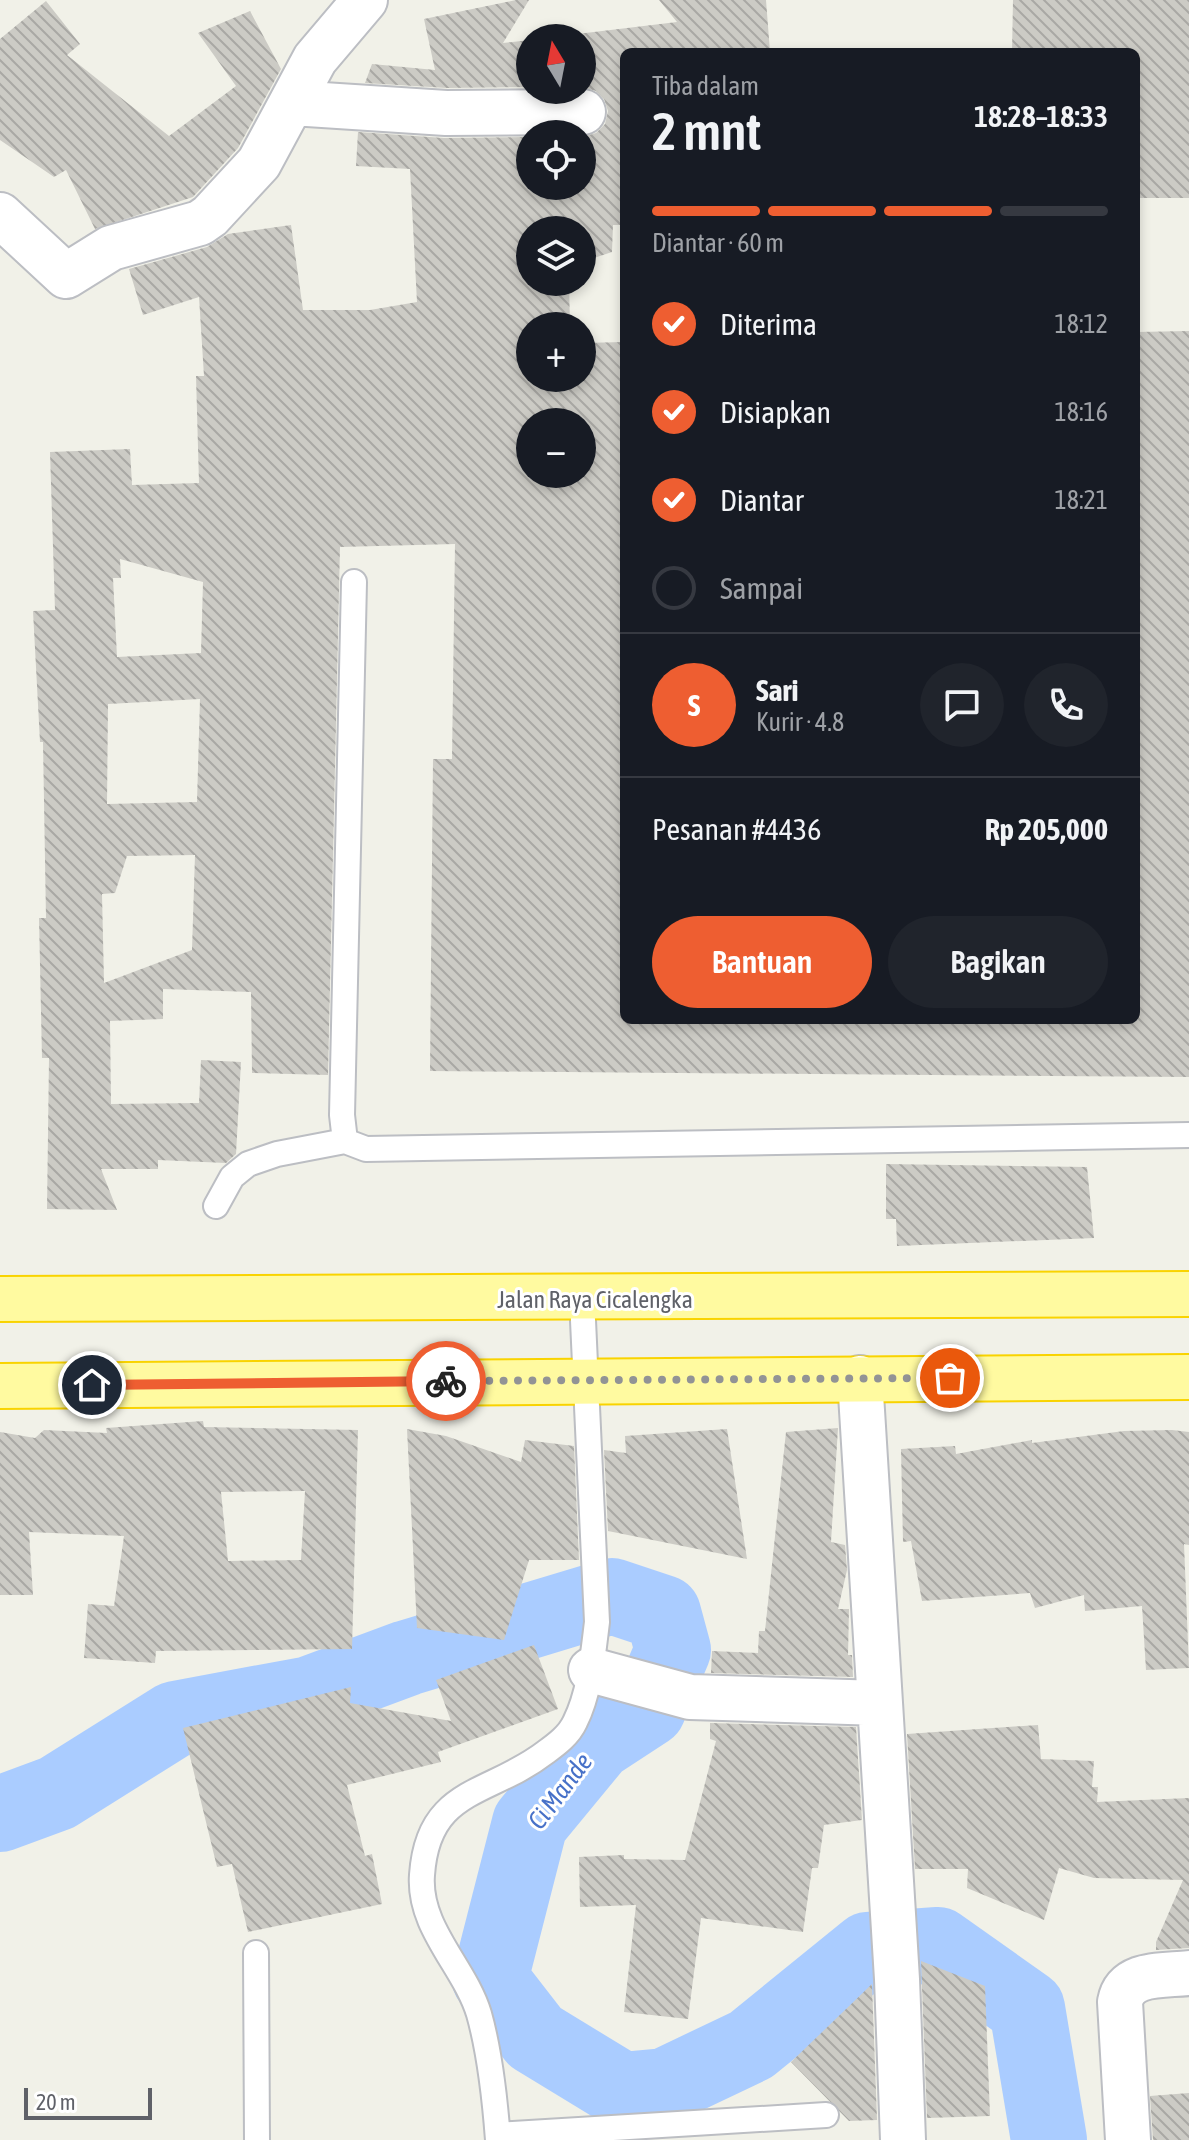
<!DOCTYPE html>
<html lang="id">
<meta charset="utf-8">
<style>
:root{--surface:#171b24;--page:#20242c;--text:#f1f3f6;--muted:#9ea1a6;--line:#363941;--accent:#ee5e31}
body{margin:0;font-family:"Asap Condensed",sans-serif;background:var(--page);color:var(--text);height:100vh;display:flex;flex-direction:column;font-size:30px;white-space:nowrap}
*{box-sizing:border-box;margin:0}
p{font-size:26px;color:var(--muted)}
.icon{flex:none;width:44px;height:44px;fill:none;stroke:currentColor;stroke-width:2;stroke-linecap:round;stroke-linejoin:round}
.map{position:relative;flex:1;overflow:hidden}
.panel{position:absolute;left:620px;top:48px;width:520px;height:976px;display:flex;flex-direction:column;background:var(--surface);border-radius:12px;box-shadow:0 4px 12px #0003}
.panel>*{flex:none}
.needle{width:52px;rotate:350deg}
.buttons{position:absolute;left:516px;top:24px;display:grid;gap:16px}
.buttons a{display:grid;place-items:center;width:80px;height:80px;border-radius:50%;background:var(--surface);box-shadow:0 4px 12px #0003;font-size:40px}
.scale{position:absolute;left:24px;bottom:20px;width:128px;box-sizing:border-box;padding-left:8px;border:4px solid #5f6168;border-top:0;font-size:22px;line-height:28px;white-space:nowrap;color:#5f6168;-webkit-text-stroke:6px #fff;paint-order:stroke}
.pin{position:absolute;display:grid;place-items:center;width:68px;height:68px;color:#fff;margin:-34px;border:4px solid #fff;border-radius:50%;box-shadow:0 2px 8px #0007}
.courier{position:absolute;display:grid;place-items:center;width:80px;height:80px;margin:-40px;border:6px solid #ee5e31;border-radius:50%;background:#fff;color:#222;box-shadow:0 2px 10px #0007}
.summary em{font-style:normal;font-weight:600}
.summary div{display:flex;flex-direction:column-reverse}
.summary{display:flex;align-items:center;justify-content:space-between;height:136px;padding:0 32px}
h1{font-size:52px;font-weight:600;line-height:60px}
.bar{display:grid;grid-template-columns:repeat(4,1fr);gap:12px 8px;align-content:center;height:96px;padding:0 32px}
.bar i{height:10px;border-radius:6px;background:var(--line)}
.bar .selected{background:var(--accent)}
.bar p{grid-column:span 4}
.line{display:flex;align-items:center;gap:20px;padding:0 32px;border-top:2px solid var(--line)}
.line div{flex:1}
.round{display:grid;place-items:center;flex:none;width:84px;height:84px;border-radius:42px;background:var(--page)}
ol{padding:0 32px;list-style:none}
li{display:flex;align-items:center;gap:24px;height:88px}
li p{margin-inline-start:auto}
li .icon{padding:8px;border-radius:50%;background:var(--accent);color:#fff;stroke-width:4}
li:last-child{color:var(--muted)}
li i{width:44px;height:44px;border:4px solid var(--line);border-radius:50%}
.button{display:flex;gap:16px;margin-top:auto;padding:16px 32px}
.button a{flex:1;height:92px;border-radius:48px;background:var(--accent);color:#fff;font-size:32px;font-weight:600;line-height:92px;text-align:center}
.button a+a{background:var(--page);color:var(--text)}
.map>svg:first-child{display:block}
.lines{fill:none;stroke-linecap:round;stroke-linejoin:round}
.river{stroke:#acf;stroke-width:76}
.building{fill:url(#building-back-hatch);fill-rule:evenodd}
.service-casing{stroke:#bcbec3;stroke-width:28}
.minor-casing{stroke:#bcbec3;stroke-width:48}
.trunk-casing{stroke:#f9d300;stroke-width:48}
.service{stroke:#fff;stroke-width:24}
.minor{stroke:#fff;stroke-width:44}
.trunk{stroke:#fffaa0;stroke-width:44}
.done{stroke:#929395;stroke-width:8;stroke-dasharray:0 14.4}
.route{stroke:#ee5e31;stroke-width:10}
.labels{text-anchor:middle;dominant-baseline:central;stroke-width:6;stroke-linejoin:round;paint-order:stroke}
.street-label{font-size:24px;fill:#5f6168;stroke:#fff}
.water-label{font-size:26px;font-style:italic;fill:#4771c8;stroke:#fff}
</style>
<div class="map">
<svg width="1189" height="2140" viewBox="0 0 1189 2140">
<defs>
<pattern id="building-back-hatch" width="6" height="6" patternUnits="userSpaceOnUse" patternTransform="scale(2)"><rect width="6" height="6" fill="#cccbc5"/><path d="M-1 5l2 2M0 0l6 6M5-1l2 2" fill="none" stroke="#a9a8a4"/></pattern>
</defs>
<rect width="100%" height="100%" fill="#f1f1e8"/>
<g class="lines">
<path class="river" d="M 0,1814 L 57,1793 L 175,1719 L 310,1694 L 407,1658 L 612,1596 L 663,1613 L 673,1650 L 648,1709 L 596,1743 L 530,1823 L 490,1979 L 535,2037 L 622,2090 L 665,2086 L 751,2045 L 868,1950 L 938,1945 L 1027,2008 L 1049,2140"/>
</g>
<path class="building" d="M 516,0 L 529,0 L 503,43 L 530,40 L 530,87 L 447,88 L 365,83 L 372,64 L 435,70 L 424,19 Z
M 659,0 L 766,0 L 770,52 L 624,52 L 624,225 L 613,225 L 612,252 L 582,262 L 582,230 L 530,230 L 530,282 L 569,282 L 570,326 L 530,326 L 530,378 L 582,378 L 582,343 L 624,342 L 624,1020 L 1136,1020 L 1136,332 L 1189,331 L 1189,1077 L 430,1071 L 433,759 L 452,759 L 455,544 L 340,547 L 328,1075 L 252,1073 L 251,992 L 163,989 L 163,1019 L 110,1021 L 111,1104 L 199,1103 L 201,1060 L 241,1062 L 236,1154 L 226,1163 L 158,1160 L 158,1169 L 101,1169 L 117,1210 L 47,1209 L 49,1058 L 42,1058 L 39,918 L 46,918 L 43,742 L 40,742 L 33,611 L 55,610 L 50,452 L 130,449 L 132,485 L 199,483 L 196,376 L 204,376 L 199,297 L 143,315 L 129,269 L 207,247 L 228,234 L 291,225 L 303,310 L 370,310 L 417,302 L 410,169 L 356,166 L 358,132 L 444,138 L 530,137 L 530,186 L 582,186 L 582,137 L 596,133 L 605,124 L 608,111 L 604,99 L 596,91 L 582,87 L 582,38 L 544,38 L 677,22 ZM 530,422 L 582,422 L 582,474 L 530,474 ZM 120,559 L 203,582 L 201,653 L 117,657 L 113,578 L 121,578 ZM 200,699 L 197,802 L 107,804 L 108,704 ZM 195,855 L 192,950 L 104,983 L 102,894 L 115,893 L 127,856 Z
M 1013,0 L 1189,0 L 1189,198 L 1136,198 L 1136,52 L 1012,52 Z
M 46,1 L 80,44 L 67,55 L 169,136 L 236,86 L 198,33 L 250,11 L 281,69 L 238,148 L 193,197 L 95,229 L 66,170 L 54,177 L 0,140 L 0,39 Z
M 886,1164 L 1087,1167 L 1094,1238 L 897,1246 L 896,1219 L 886,1219 Z
M 203,1421 L 204,1427 L 358,1430 L 352,1649 L 156,1651 L 155,1663 L 84,1658 L 88,1604 L 114,1606 L 124,1536 L 29,1532 L 33,1595 L 0,1595 L 0,1432 L 35,1438 L 44,1430 L 107,1433 L 106,1428 ZM 305,1491 L 301,1560 L 228,1561 L 221,1492 Z
M 838,1428 L 831,1542 L 845,1545 L 847,1570 L 838,1609 L 849,1609 L 848,1655 L 852,1655 L 853,1677 L 711,1673 L 712,1651 L 758,1653 L 759,1631 L 765,1631 L 786,1432 Z
M 407,1429 L 446,1436 L 521,1462 L 525,1440 L 574,1446 L 579,1560 L 529,1560 L 504,1640 L 417,1628 Z
M 727,1429 L 747,1559 L 608,1531 L 604,1450 L 626,1453 L 625,1436 Z
M 1172,1430 L 1189,1432 L 1189,1545 L 1184,1544 L 1189,1668 L 1146,1670 L 1142,1606 L 1085,1611 L 1084,1595 L 1035,1608 L 1030,1593 L 922,1601 L 911,1541 L 903,1542 L 901,1449 L 955,1446 L 956,1454 L 1032,1440 L 1032,1443 L 1124,1431 Z
M 534,1645 L 558,1709 L 438,1752 L 441,1762 L 347,1785 L 365,1856 L 372,1854 L 382,1904 L 248,1932 L 232,1864 L 217,1867 L 183,1728 L 351,1687 L 350,1703 L 451,1721 L 436,1680 Z
M 710,1723 L 856,1727 L 862,1820 L 824,1825 L 818,1868 L 812,1868 L 803,1932 L 701,1918 L 688,2019 L 624,2012 L 636,1905 L 580,1907 L 579,1857 L 624,1855 L 624,1859 L 685,1860 L 716,1741 L 710,1739 Z
M 1038,1725 L 1041,1759 L 1094,1761 L 1092,1787 L 1098,1787 L 1097,1802 L 1189,1798 L 1189,1948 L 1156,1950 L 1156,1942 L 1183,1880 L 1094,1878 L 1059,1868 L 1044,1920 L 967,1888 L 968,1869 L 915,1869 L 907,1734 Z
M 921,1961 L 985,1986 L 990,2116 L 927,2118 Z
M 872,1984 L 877,2120 L 849,2121 L 791,2062 Z
M 1189,2093 L 1189,2140 L 1153,2140 L 1150,2096 Z"/>
<g class="lines">
<defs>
<path id="service" d="M 345,1141 L 342,1115 L 354,582
M 216,1206 L 232,1177 L 248,1164 L 277,1154 L 345,1141 L 366,1149 L 1189,1135
M 256,1953 L 257,2140
M 498,2135 L 826,2115
M 498,2140 C 495,2100 490,2053 479,2014 C 465,1967 418,1928 422,1875 C 428,1787 489,1796 546,1752 C 557,1744 569,1735 575,1722 C 590,1692 593,1654 597,1622 L 582,1299"/>
<path id="minor" d="M 292,103 L 446,113 L 583,112
M 0,215 L 66,276 L 111,248 L 200,223 L 210,216 L 259,163 L 315,59 L 365,0
M 860,1378 L 897,1979 L 903,2140
M 591,1670 L 690,1697 L 880,1703
M 1128,2140 L 1120,2002 C 1126,1971 1163,1976 1189,1973"/>
<path id="trunk" d="M 0,1299 L 1189,1294
M 0,1386 L 1189,1377"/>
</defs>
<use href="#service" class="service-casing"/>
<use href="#minor" class="minor-casing"/>
<use href="#trunk" class="trunk-casing"/>
<use href="#service" class="service"/>
<use href="#minor" class="minor"/>
<use href="#trunk" class="trunk"/>
</g>
<g class="lines">
<path class="done" d="M 446,1381 L 950,1378"/>
<path class="route" d="M 92,1385 L 446,1381"/>
</g>
<g class="labels">
<g class="street-label">
<text x="595" y="1299">Jalan Raya Cicalengka</text>
</g>
<g class="water-label">
<text transform="translate(560 1791) rotate(-53)">Ci Mande</text>
</g>
</g>
</svg>
<div class="buttons">
<a><svg class="needle" viewBox="-14 -14 28 28"><path d="M0-13l5 13h-10z" fill="#e53935"/><path d="M0 13l5-13h-10z" fill="#9ea1a6"/></svg></a>
<a><svg class="icon" aria-label="locate" viewBox="0 0 24 24"><circle cx="12" cy="12" r="6"/><path d="M12 2v4M12 18v4M2 12h4M18 12h4"/></svg></a>
<a><svg class="icon" aria-label="layers" viewBox="0 0 24 24"><path d="M12 4l9 5-9 5-9-5zM3 14l9 5 9-5"/></svg></a>
<a>+</a>
<a>−</a>
</div>
<div class="scale">20 m</div>
<div class="pin" style="left:950px;top:1378px;background:#ea580c"><svg class="icon" aria-label="bag" viewBox="0 0 24 24"><path d="M5 8h14l-1 12H6zM9 8a3 3 0 0 1 6 0"/></svg></div>
<div class="pin" style="left:92px;top:1385px;background:#1f2937"><svg class="icon" aria-label="home" viewBox="0 0 24 24"><path d="M3 11l9-7 9 7M6 9v11h12V9"/></svg></div>
<div class="courier" style="left:446px;top:1381px"><svg class="icon" aria-label="bike" viewBox="0 0 24 24"><circle cx="6" cy="16" r="4"/><circle cx="18" cy="16" r="4"/><path d="M6 16l4-8h5l3 8M10 8l3 8H6M13 5h3"/></svg></div>
<section class="panel">
<div class="summary"><div><h1>2 mnt</h1><p>Tiba dalam</p></div><em>18:28–18:33</em></div>
<div class="bar"><i class="selected"></i><i class="selected"></i><i class="selected"></i><i></i><p>Diantar · 60 m</p></div>
<ol>
<li><svg class="icon" aria-label="check" viewBox="0 0 24 24"><path d="M5 12l5 5 9-10"/></svg>Diterima<p>18:12</p></li>
<li><svg class="icon" aria-label="check" viewBox="0 0 24 24"><path d="M5 12l5 5 9-10"/></svg>Disiapkan<p>18:16</p></li>
<li><svg class="icon" aria-label="check" viewBox="0 0 24 24"><path d="M5 12l5 5 9-10"/></svg>Diantar<p>18:21</p></li>
<li><i></i>Sampai</li>
</ol>
<div class="line" style="height:144px"><b class="round" style="background:var(--accent);color:#fff">S</b><div><b>Sari</b><p>Kurir · 4.8</p></div><a class="round"><svg class="icon" aria-label="chat" viewBox="0 0 24 24"><path d="M4 5h16v11H9l-5 4z"/></svg></a><a class="round"><svg class="icon" aria-label="phone" viewBox="0 0 24 24"><path d="M5 4h4l2 5-3 2q2 4 5 5l2-3 5 2v4C11 20 4 13 5 4z"/></svg></a></div>
<div class="line" style="height:104px"><div>Pesanan #4436</div><b>Rp 205,000</b></div>
<div class="button"><a>Bantuan</a><a>Bagikan</a></div>
</section>
</div>
